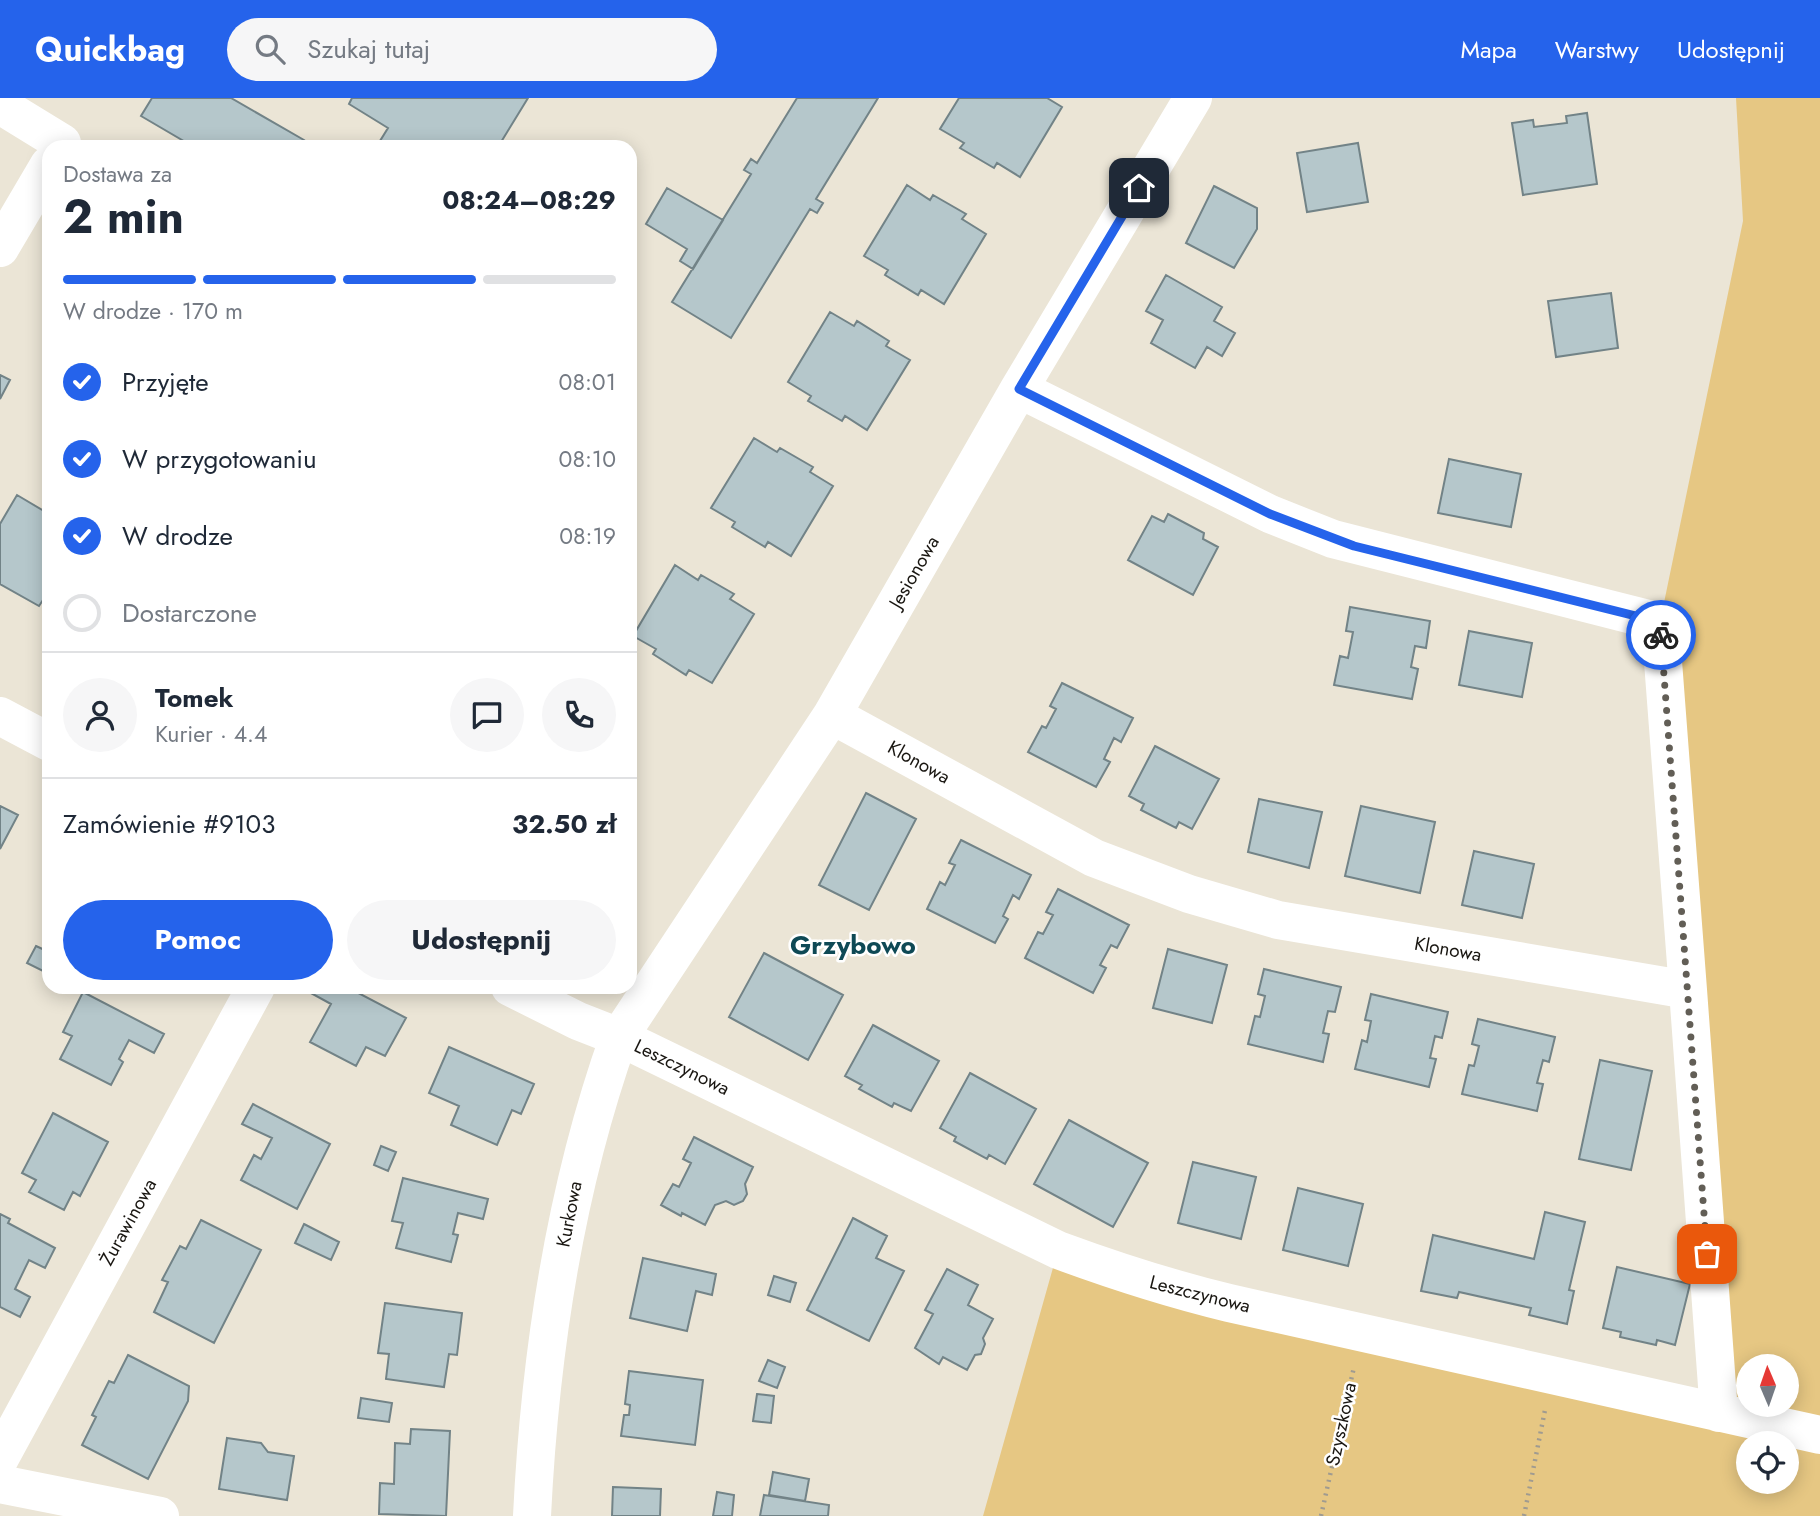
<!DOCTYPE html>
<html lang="pl">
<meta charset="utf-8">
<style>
:root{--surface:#fff;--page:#f6f6f7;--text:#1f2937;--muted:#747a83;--line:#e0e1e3;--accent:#2563eb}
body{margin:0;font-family:Jost,sans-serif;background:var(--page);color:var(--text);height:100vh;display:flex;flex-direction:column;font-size:26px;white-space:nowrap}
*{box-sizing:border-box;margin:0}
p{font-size:23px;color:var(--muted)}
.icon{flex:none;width:38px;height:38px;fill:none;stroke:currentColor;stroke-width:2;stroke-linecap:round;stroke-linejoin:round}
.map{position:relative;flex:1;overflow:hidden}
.panel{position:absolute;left:42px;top:42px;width:595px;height:854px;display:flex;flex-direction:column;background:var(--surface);border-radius:21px;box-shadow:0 4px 18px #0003}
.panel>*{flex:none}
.needle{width:46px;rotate:358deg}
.buttons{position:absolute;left:1736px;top:1256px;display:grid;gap:14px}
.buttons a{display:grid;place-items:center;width:63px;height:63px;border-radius:50%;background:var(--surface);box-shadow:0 4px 18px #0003;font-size:35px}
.pin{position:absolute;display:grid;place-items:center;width:60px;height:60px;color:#fff;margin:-30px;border-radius:14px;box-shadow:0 4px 10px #0006}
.courier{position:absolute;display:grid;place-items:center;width:70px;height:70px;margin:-35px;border:5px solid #2563eb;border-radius:50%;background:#fff;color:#222;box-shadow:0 2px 9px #0007}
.headline em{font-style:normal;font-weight:700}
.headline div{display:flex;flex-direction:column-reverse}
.headline{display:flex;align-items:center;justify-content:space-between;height:119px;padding:0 21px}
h1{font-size:46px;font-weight:700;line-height:52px}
.bar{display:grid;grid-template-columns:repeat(4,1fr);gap:10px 7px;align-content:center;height:84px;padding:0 21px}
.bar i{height:9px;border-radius:5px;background:var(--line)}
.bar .on{background:var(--accent)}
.bar p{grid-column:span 4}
.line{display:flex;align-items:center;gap:18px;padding:0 21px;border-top:2px solid var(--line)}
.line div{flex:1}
.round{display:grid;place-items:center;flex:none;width:74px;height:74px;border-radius:37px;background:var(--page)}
ol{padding:0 21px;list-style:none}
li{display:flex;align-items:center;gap:21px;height:77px}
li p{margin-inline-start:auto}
li .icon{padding:7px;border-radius:50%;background:var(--accent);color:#fff;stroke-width:4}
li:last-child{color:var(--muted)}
li i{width:38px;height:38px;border:4px solid var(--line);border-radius:50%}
.action{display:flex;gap:14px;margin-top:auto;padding:14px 21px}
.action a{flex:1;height:80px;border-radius:42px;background:var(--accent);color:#fff;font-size:28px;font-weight:700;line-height:80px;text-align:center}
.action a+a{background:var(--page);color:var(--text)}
header{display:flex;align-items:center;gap:42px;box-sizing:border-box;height:98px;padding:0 35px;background:var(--accent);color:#fff}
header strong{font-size:33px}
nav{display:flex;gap:38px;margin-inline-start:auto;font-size:24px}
.search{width:490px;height:63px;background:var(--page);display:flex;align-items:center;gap:18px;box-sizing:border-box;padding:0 24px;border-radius:38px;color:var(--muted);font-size:26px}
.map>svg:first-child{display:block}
.green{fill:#e6c783;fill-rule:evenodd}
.building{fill:#b5c7cb;stroke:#728387;stroke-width:2}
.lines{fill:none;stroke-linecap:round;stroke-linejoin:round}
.path{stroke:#a09b90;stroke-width:4.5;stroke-dasharray:2 5;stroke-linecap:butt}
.minor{stroke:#fff;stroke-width:38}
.done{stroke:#625e56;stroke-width:7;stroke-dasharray:0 12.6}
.route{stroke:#2563eb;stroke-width:9}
.labels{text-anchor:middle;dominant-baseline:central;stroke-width:5;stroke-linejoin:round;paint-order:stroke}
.street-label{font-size:19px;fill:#191611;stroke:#fff}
.district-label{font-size:26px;font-weight:bold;fill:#0e4955;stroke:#fff}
</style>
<header>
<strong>Quickbag</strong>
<div class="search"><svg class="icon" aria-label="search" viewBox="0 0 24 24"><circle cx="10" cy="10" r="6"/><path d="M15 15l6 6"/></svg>Szukaj tutaj</div>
<nav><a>Mapa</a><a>Warstwy</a><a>Udostępnij</a></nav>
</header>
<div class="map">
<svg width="1820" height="1418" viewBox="0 0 1820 1418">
<rect width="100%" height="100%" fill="#ebe5d6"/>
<path class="green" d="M 1736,0 L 1820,0 L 1820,1418 L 983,1418 L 1058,1152 L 1718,1314 L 1660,524 L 1743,123 ZM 1748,1269 L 1787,1269 L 1787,1307 L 1748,1307 ZM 1748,1346 L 1787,1346 L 1787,1384 L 1748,1384 Z"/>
<path class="building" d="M 152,0 L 231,0 L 304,42 L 300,49 L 194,49 L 141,18 Z
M 352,0 L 528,0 L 498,49 L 391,49 L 380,43 L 388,30 L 349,6 Z
M 797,0 L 878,0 L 816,101 L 823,105 L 817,115 L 810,111 L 731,240 L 672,204 L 751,76 L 744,72 L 751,61 L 757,65 Z
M 959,0 L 1047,0 L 1062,9 L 1020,79 L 997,65 L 994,70 L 960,50 L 964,45 L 940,31 Z
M 1587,15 L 1597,86 L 1523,97 L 1512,25 L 1533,22 L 1534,29 L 1567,25 L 1566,18 Z
M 1358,45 L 1368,104 L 1307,114 L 1297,55 Z
M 907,87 L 930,102 L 933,97 L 966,116 L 962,121 L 986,136 L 944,206 L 921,192 L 918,197 L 885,177 L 888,172 L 864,158 Z
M 1214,88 L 1257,110 L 1257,131 L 1234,170 L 1186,145 Z
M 667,90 L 723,122 L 693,171 L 680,163 L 687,151 L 646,126 Z
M 1166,177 L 1222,209 L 1214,223 L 1235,235 L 1222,258 L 1207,249 L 1195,270 L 1151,245 L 1163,222 L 1146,213 Z
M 1611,195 L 1618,250 L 1556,259 L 1548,203 Z
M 830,214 L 854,228 L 857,223 L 889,243 L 886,248 L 910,262 L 867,332 L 845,318 L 842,323 L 808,303 L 811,298 L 788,284 Z
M 0,277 L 10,282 L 0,301 Z
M 754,340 L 777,354 L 780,350 L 813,369 L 810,374 L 833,388 L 791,458 L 768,444 L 765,449 L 732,429 L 735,424 L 711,410 Z
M 1449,361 L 1521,376 L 1511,429 L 1438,415 Z
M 17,397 L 49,416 L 49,493 L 39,508 L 0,486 L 0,426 Z
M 1168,416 L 1204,435 L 1203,441 L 1218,449 L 1193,497 L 1128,462 L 1152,418 L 1164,424 Z
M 675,467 L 698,482 L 701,477 L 734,496 L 730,501 L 754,516 L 712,585 L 689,572 L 686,577 L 653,556 L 656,551 L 633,538 Z
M 1350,509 L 1430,523 L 1426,550 L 1415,548 L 1411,569 L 1418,571 L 1412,601 L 1334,587 L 1340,558 L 1348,560 L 1353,534 L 1346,533 Z
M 1469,533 L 1532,545 L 1522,599 L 1459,587 Z
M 1062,585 L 1133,620 L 1121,644 L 1114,640 L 1104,661 L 1110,664 L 1096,689 L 1028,654 L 1042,628 L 1046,630 L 1056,611 L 1050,608 Z
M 1155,648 L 1219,681 L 1192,731 L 1179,724 L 1176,730 L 1141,712 L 1144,706 L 1129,698 Z
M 866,695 L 916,721 L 869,812 L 819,787 Z
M 1259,701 L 1322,714 L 1309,770 L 1248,754 Z
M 0,708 L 18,717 L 0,751 Z
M 1361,708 L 1435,724 L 1420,795 L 1345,778 Z
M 961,742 L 1031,777 L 1019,801 L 1013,797 L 1003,818 L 1008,821 L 995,845 L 927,811 L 940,784 L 945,787 L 955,767 L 949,765 Z
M 1474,753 L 1534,766 L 1522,820 L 1462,807 Z
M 1058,791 L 1129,827 L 1117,850 L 1111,847 L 1100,867 L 1106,870 L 1093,895 L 1025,860 L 1038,834 L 1043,836 L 1053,817 L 1046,814 Z
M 36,848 L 49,854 L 49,876 L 27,865 Z
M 1168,851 L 1227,867 L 1212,925 L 1153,910 Z
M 764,855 L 843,897 L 808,962 L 729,919 Z
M 1264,871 L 1341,889 L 1335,914 L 1328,913 L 1323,935 L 1329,936 L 1323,964 L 1248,946 L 1255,918 L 1260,919 L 1265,898 L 1258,896 Z
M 311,889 L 347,889 L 406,920 L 385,958 L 366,949 L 356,968 L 310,944 L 331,906 L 309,894 Z
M 83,894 L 164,936 L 154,955 L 129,942 L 119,961 L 123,964 L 111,987 L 60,961 L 72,938 L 63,934 Z
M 1371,896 L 1448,914 L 1442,940 L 1435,938 L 1430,960 L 1436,961 L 1429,989 L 1355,971 L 1362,942 L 1367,944 L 1371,923 L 1365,922 Z
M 1478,921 L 1555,939 L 1549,964 L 1543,962 L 1537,985 L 1543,986 L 1537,1013 L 1462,996 L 1469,967 L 1474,968 L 1479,948 L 1472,946 Z
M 873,927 L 939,963 L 911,1013 L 894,1005 L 892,1009 L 859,991 L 862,987 L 845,978 Z
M 449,949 L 534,986 L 521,1016 L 512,1012 L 497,1047 L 451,1027 L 459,1008 L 429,995 Z
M 1600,962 L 1652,973 L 1631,1072 L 1579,1061 Z
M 970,975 L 1036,1011 L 1005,1066 L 989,1057 L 987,1061 L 954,1043 L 956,1039 L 940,1030 Z
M 253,1006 L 330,1046 L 297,1111 L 241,1082 L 254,1057 L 261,1061 L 272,1040 L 242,1026 Z
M 53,1015 L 108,1044 L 80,1098 L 73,1094 L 64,1112 L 29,1094 L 36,1082 L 22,1075 Z
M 1069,1022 L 1148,1065 L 1113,1129 L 1034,1086 Z
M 694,1039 L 753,1069 L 745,1086 L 747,1096 L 743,1103 L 734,1107 L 726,1103 L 715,1107 L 705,1127 L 682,1115 L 681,1118 L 661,1107 L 673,1086 L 679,1089 L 691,1065 L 683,1061 Z
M 381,1048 L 396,1054 L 388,1073 L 374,1067 Z
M 1193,1064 L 1256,1079 L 1241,1141 L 1178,1125 Z
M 403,1080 L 488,1101 L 483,1121 L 458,1115 L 453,1136 L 458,1137 L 451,1164 L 396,1150 L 403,1125 L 392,1123 Z
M 1298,1090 L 1363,1106 L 1348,1168 L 1283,1152 Z
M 1545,1114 L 1585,1124 L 1569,1192 L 1574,1193 L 1567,1226 L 1529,1217 L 1531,1210 L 1459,1194 L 1457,1200 L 1421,1193 L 1433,1137 L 1534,1161 Z
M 0,1116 L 10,1121 L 8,1125 L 55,1150 L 45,1170 L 29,1162 L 15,1191 L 30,1199 L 20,1219 L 0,1209 Z
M 853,1120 L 887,1138 L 876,1160 L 904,1173 L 869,1243 L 807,1212 Z
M 201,1122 L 261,1152 L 214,1245 L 154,1214 L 168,1184 L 162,1182 L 180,1148 L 186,1151 Z
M 304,1126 L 339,1144 L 331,1162 L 295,1145 Z
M 643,1160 L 716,1176 L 712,1197 L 696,1193 L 687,1233 L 630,1220 Z
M 1617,1169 L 1690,1186 L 1675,1247 L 1657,1242 L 1656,1247 L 1620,1239 L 1621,1234 L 1603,1230 Z
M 947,1171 L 978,1187 L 968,1207 L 993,1221 L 983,1240 L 985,1246 L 981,1256 L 975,1257 L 967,1272 L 943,1259 L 939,1266 L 915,1250 L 933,1216 L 925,1212 Z
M 774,1178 L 796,1185 L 790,1204 L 768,1197 Z
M 385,1205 L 462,1215 L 457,1257 L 449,1256 L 444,1289 L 386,1281 L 389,1256 L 378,1255 Z
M 128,1257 L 189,1288 L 188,1303 L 148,1381 L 82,1347 L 96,1319 L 92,1317 L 109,1283 L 114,1285 Z
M 768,1262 L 785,1269 L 777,1290 L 759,1283 Z
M 629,1273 L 703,1282 L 695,1347 L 621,1338 L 624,1317 L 629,1317 L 630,1307 L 625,1306 Z
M 757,1296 L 774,1298 L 771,1325 L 753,1323 Z
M 361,1300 L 392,1305 L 389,1324 L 358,1320 Z
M 411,1331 L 450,1333 L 446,1418 L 379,1416 L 380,1385 L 394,1386 L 395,1345 L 410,1346 Z
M 227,1340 L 261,1345 L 268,1354 L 294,1358 L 287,1402 L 219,1391 Z
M 773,1374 L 809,1381 L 805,1403 L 769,1397 Z
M 613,1389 L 661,1391 L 660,1418 L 612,1418 Z
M 717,1394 L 734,1397 L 732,1418 L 713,1418 Z
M 764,1397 L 829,1407 L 828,1418 L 760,1418 Z"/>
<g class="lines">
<path class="path" d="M 1321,1418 L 1354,1269
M 1524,1418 L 1545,1312"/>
<path class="minor" d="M 1193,0 L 1019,291 L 832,617 L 619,939 L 1058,1152 C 1115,1173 1171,1191 1229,1205 L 1820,1337
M 0,7 L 62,45 L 59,49
M 0,150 L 49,67
M 1019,291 L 1270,416 L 1333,441 L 1660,524 L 1688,892
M 832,617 L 1094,760 L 1189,796 L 1278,822 L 1688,892 L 1719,1315
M 0,618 L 49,644
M 510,889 L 578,923 L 619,939 C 564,1093 540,1255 532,1418
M 0,1360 L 256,889
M 0,1386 L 160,1418"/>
</g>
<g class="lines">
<path class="done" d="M 1661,537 L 1707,1156"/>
<path class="route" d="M 1139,90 L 1019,291 L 1270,416 L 1354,448 L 1660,524 L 1661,537"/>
</g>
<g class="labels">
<g class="street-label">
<text transform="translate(914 474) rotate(-60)">Jesionowa</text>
<text transform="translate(919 664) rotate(29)">Klonowa</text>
<text transform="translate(1448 851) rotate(10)">Klonowa</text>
<text transform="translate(682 969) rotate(26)">Leszczynowa</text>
<text transform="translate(569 1116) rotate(-79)">Kurkowa</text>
<text transform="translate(128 1124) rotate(-61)">Żurawinowa</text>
<text transform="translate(1200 1196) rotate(14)">Leszczynowa</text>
<text transform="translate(1341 1326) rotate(-78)">Szyszkowa</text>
</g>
<g class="district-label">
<text x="853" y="847">Grzybowo</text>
</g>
</g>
</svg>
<div class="buttons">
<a><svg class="needle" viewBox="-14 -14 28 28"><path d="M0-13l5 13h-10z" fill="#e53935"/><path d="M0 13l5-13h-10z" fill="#747a83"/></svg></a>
<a><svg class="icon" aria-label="locate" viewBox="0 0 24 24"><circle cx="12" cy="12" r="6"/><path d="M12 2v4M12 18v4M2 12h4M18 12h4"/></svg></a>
</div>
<div class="pin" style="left:1707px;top:1156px;background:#ea580c"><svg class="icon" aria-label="bag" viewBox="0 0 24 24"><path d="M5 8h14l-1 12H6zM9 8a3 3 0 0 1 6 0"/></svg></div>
<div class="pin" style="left:1139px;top:90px;background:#1f2937"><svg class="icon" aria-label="home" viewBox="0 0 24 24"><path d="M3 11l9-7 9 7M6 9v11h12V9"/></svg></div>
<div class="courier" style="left:1661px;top:537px"><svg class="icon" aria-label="bike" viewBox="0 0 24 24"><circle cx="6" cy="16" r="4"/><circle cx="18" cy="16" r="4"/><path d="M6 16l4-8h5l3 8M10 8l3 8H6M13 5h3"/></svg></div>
<section class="panel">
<div class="headline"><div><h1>2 min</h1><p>Dostawa za</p></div><em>08:24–08:29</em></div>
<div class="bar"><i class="on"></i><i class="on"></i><i class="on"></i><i></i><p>W drodze · 170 m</p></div>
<ol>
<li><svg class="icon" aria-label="check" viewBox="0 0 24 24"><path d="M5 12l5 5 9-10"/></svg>Przyjęte<p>08:01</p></li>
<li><svg class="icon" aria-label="check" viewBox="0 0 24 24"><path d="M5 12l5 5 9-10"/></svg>W przygotowaniu<p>08:10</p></li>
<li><svg class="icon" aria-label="check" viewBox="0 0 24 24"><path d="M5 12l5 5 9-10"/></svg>W drodze<p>08:19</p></li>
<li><i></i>Dostarczone</li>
</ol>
<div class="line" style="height:126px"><a class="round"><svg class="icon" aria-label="person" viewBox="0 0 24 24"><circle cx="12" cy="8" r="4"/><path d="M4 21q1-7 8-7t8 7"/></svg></a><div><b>Tomek</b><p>Kurier · 4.4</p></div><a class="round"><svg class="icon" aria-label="chat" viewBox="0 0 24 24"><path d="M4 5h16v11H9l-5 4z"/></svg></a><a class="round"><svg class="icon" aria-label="phone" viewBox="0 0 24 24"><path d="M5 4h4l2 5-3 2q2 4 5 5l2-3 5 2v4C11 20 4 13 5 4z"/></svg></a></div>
<div class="line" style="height:91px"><div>Zamówienie #9103</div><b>32.50 zł</b></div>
<div class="action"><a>Pomoc</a><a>Udostępnij</a></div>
</section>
</div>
